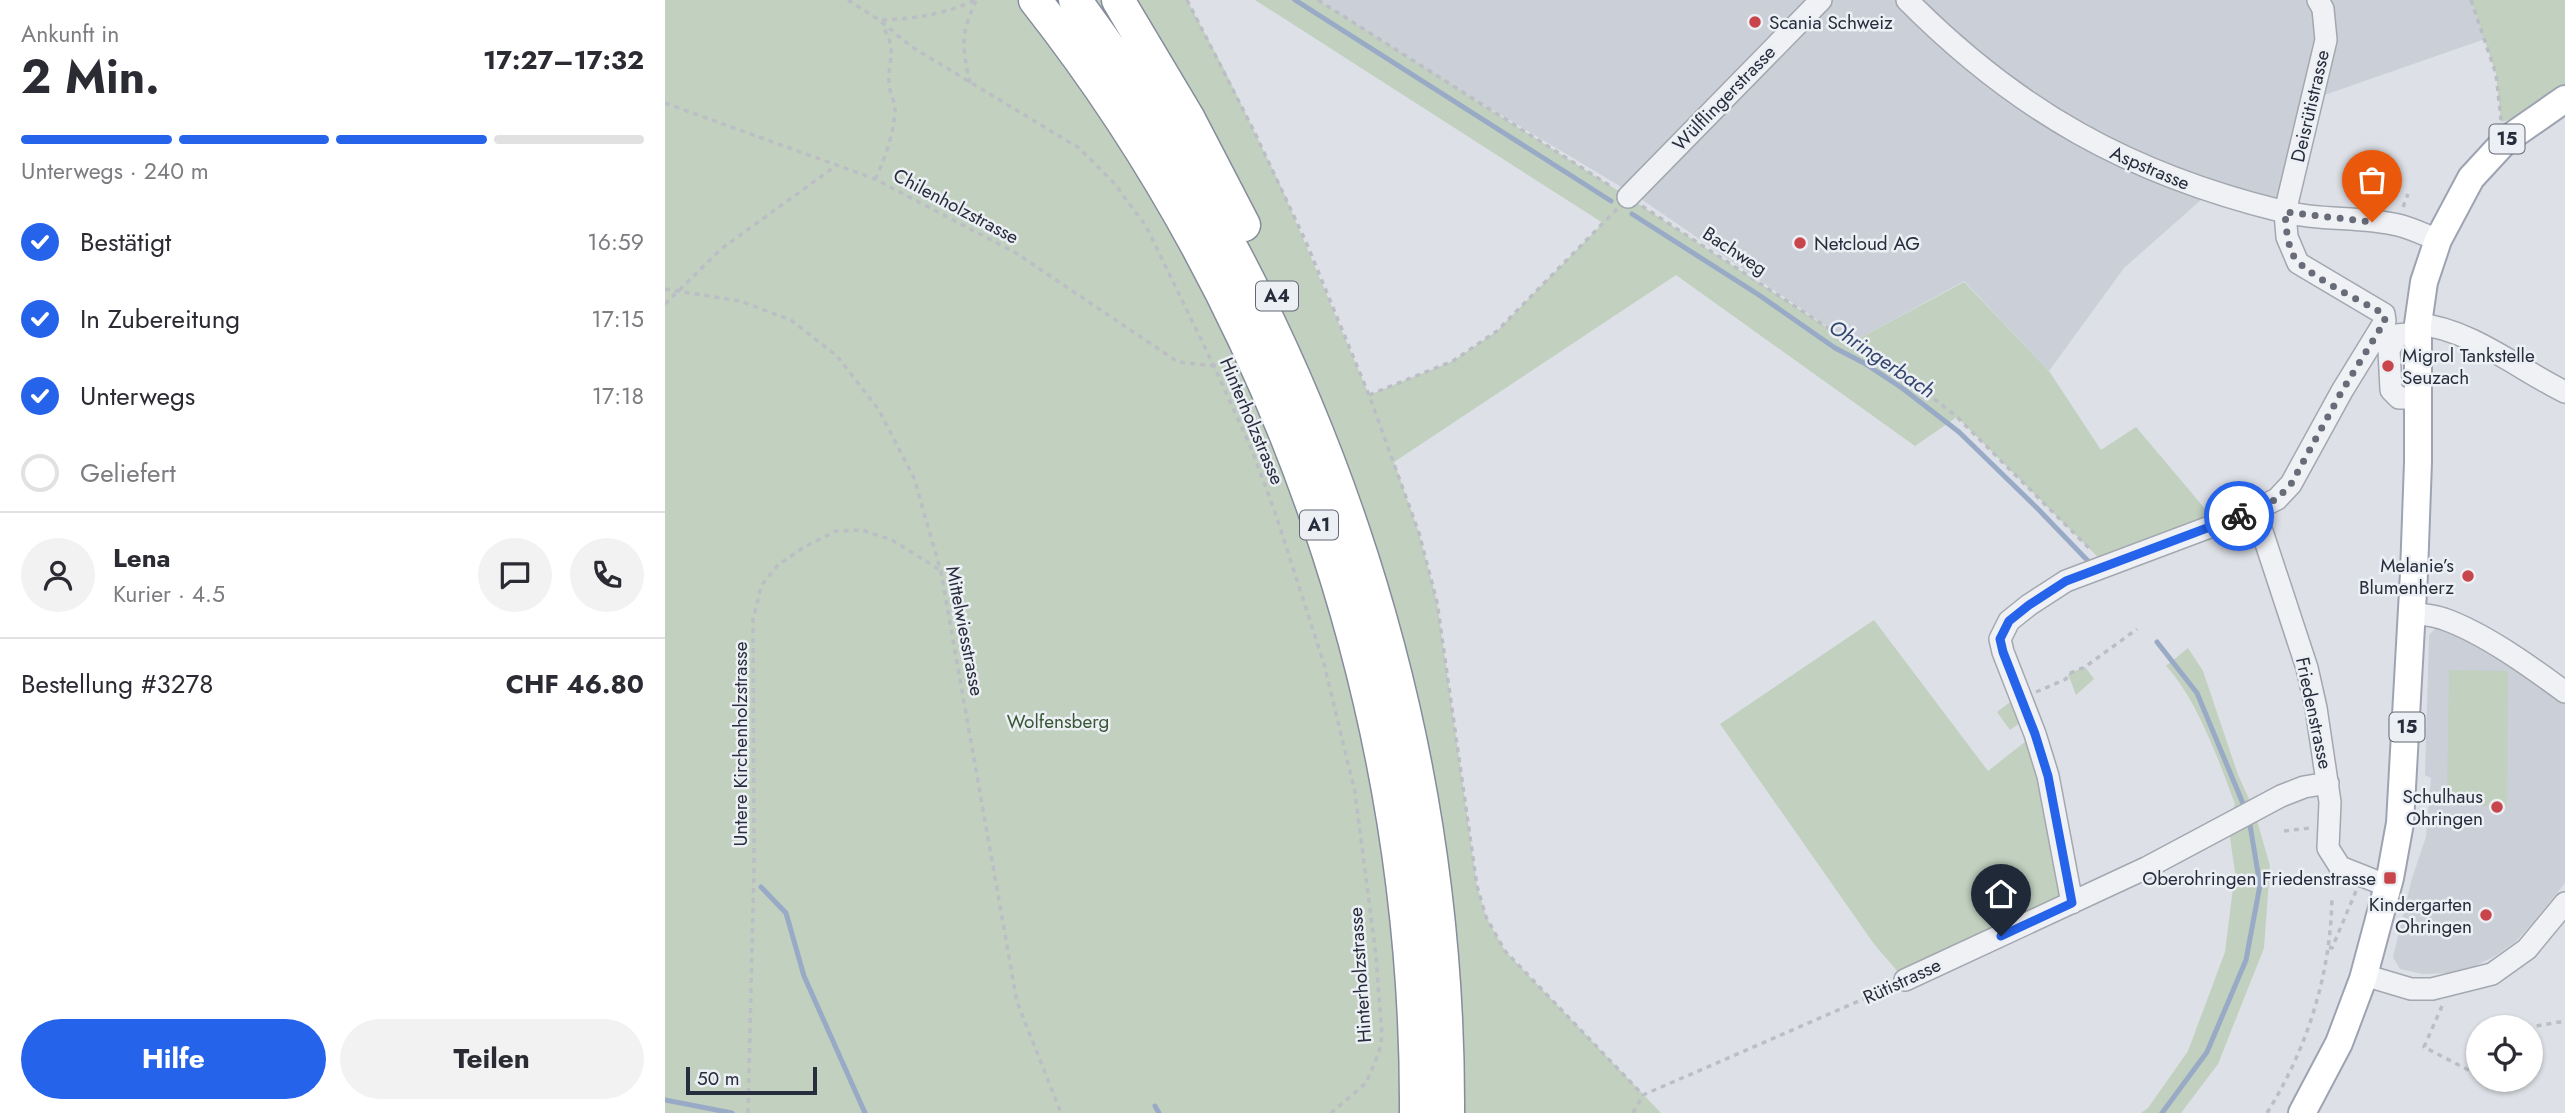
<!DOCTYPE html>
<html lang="de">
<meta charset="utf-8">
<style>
:root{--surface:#fff;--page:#f2f2f3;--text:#2b2b33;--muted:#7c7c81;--line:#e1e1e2;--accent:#2563eb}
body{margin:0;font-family:Jost,sans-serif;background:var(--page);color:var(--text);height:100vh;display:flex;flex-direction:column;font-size:26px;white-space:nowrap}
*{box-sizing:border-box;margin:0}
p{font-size:23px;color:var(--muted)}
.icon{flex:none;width:38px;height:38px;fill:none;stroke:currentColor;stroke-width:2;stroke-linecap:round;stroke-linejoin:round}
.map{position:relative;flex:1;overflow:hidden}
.side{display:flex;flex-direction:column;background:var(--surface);width:665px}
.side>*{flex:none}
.fabs{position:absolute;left:1801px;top:1015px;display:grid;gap:14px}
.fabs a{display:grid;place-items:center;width:77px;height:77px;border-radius:50%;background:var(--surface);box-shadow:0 2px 5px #0004;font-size:35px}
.scale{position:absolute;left:21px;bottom:18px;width:131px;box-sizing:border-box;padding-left:7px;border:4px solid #272d3c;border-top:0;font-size:19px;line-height:24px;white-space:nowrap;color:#272d3c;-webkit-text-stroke:5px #eceff4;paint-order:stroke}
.pin{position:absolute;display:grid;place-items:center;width:60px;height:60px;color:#fff;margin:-72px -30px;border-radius:50% 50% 50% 0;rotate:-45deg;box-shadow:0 0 7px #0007}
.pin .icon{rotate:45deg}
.courier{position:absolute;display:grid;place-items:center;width:70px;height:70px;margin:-35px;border:5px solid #2563eb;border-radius:50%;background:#fff;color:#222;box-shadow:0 2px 9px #0007}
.head em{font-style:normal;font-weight:700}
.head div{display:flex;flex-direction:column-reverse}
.head{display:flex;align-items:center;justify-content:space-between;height:119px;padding:0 21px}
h1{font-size:46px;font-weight:700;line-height:52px}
.bar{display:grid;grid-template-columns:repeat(4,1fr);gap:10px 7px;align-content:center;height:84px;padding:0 21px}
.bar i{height:9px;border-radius:5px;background:var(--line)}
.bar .current{background:var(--accent)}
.bar p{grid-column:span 4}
.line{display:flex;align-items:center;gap:18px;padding:0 21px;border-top:2px solid var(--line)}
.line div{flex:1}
.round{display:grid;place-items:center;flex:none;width:74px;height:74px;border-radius:37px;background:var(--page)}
ol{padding:0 21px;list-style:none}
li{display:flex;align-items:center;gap:21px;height:77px}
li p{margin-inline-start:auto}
li .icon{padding:7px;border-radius:50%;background:var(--accent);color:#fff;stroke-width:4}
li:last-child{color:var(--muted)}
li i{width:38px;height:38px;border:4px solid var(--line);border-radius:50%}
.cta{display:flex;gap:14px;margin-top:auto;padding:14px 21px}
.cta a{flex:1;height:80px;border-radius:42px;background:var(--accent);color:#fff;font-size:28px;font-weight:700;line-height:80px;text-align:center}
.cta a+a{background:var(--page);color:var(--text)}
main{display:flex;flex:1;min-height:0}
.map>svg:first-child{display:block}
.built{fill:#cbcfd8}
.green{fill:#c1d0bf}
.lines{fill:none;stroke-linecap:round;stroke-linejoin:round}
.stream{stroke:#99aac6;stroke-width:5}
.minor-casing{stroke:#a3a7b0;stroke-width:24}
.major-casing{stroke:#9da3b2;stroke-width:30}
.highway-casing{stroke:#858c9c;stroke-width:35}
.path{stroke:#bcbec5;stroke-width:3.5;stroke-dasharray:5 5;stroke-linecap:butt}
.minor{stroke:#f0f1f5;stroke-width:21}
.major{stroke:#fff;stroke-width:26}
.highway{stroke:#fff;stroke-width:32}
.done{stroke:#676c78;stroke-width:7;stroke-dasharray:0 12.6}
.route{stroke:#2563eb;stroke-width:9}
.poi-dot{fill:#c8454b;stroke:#eceff4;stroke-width:2.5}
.labels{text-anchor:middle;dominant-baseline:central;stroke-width:5;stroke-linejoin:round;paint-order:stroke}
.shield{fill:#eceff4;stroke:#626773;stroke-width:2}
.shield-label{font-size:18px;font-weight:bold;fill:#272d3c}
.poi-label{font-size:19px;fill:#272d3c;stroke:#eceff4;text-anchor:end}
.street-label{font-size:19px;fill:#272d3c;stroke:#eceff4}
.park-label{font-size:19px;fill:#385735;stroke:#eceff4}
.water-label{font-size:21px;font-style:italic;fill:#33476e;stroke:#eceff4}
</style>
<main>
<section class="side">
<div class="head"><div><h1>2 Min.</h1><p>Ankunft in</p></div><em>17:27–17:32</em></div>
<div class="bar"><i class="current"></i><i class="current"></i><i class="current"></i><i></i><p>Unterwegs · 240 m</p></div>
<ol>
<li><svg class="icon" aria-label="check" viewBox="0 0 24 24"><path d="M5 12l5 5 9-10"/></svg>Bestätigt<p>16:59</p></li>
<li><svg class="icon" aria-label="check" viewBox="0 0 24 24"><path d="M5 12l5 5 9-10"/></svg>In Zubereitung<p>17:15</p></li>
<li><svg class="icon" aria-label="check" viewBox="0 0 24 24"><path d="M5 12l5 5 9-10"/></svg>Unterwegs<p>17:18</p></li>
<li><i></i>Geliefert</li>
</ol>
<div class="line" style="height:126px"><a class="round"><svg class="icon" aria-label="person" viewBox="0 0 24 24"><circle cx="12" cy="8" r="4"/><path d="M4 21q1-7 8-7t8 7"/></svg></a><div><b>Lena</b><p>Kurier · 4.5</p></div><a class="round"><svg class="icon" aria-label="chat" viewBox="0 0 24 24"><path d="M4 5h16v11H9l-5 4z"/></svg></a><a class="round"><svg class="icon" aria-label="phone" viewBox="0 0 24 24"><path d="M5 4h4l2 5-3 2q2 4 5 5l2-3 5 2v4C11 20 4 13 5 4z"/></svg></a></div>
<div class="line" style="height:91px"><div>Bestellung #3278</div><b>CHF 46.80</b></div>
<div class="cta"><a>Hilfe</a><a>Teilen</a></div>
</section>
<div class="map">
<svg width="1900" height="1113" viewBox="0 0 1900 1113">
<rect width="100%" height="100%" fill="#dde0e6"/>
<path class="built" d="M 653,0 L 1806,0 L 1820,39 L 1648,99 L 1620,212 L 1545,192 L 1459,268 L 1384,371 L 1299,281 L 1186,343 L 973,197 L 774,78 Z
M 1771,628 L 1787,630 L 1900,699 L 1900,883 L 1868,923 L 1849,943 L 1830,956 L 1808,967 L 1783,973 L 1758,974 L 1735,969 L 1728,957 L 1747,878 L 1761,837 L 1766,778 L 1760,775 L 1764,635 Z"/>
<path class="green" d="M 0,0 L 522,0 L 560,71 L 618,191 L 704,395 L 788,361 L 832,331 L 938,223 L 590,0 L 653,0 L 963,197 L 1186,343 L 1299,282 L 1384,371 L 1436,450 L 1471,427 L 1552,523 L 1441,565 L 1292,417 L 1250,446 L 1011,275 L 729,462 L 754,533 L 772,602 L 812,886 L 821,917 L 840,951 L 996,1113 L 0,1113 Z
M 1806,0 L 1900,0 L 1900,99 L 1887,107 L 1836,122 L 1831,74 Z
M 1209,620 L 1323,771 L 1370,734 L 1407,903 L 1240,980 L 1209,944 L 1055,724 Z
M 1523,648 L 1538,671 L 1573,775 L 1589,810 L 1605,866 L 1599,948 L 1553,1064 L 1516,1113 L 1476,1113 L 1483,1108 L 1523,1051 L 1560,952 L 1570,872 L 1563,824 L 1570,804 C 1554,761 1532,699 1501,666 Z
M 1420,667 L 1429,679 L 1411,695 L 1403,674 Z
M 1784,670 L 1843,671 L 1842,806 L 1782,805 Z
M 1349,699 L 1359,720 L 1345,730 L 1332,712 Z"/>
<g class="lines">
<path class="stream" d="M 630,0 L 946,201
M 967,214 L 1094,295 L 1170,348 L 1199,363 L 1237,388 L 1294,432 L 1372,508 L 1424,562
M 1492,642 L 1532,693 L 1579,806
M 96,887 L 121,913 L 139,976 L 200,1113
M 0,1100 L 67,1113
M 490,1106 L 494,1113
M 1497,1113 L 1542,1052 L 1581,960 L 1595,885 L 1585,825"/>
<defs>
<path id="minor" d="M 1242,0 C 1352,111 1465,174 1616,211 C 1654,221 1695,216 1733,225 C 1746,228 1760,235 1773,240
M 963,197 L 1156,0
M 1753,324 C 1806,329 1853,369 1900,392
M 1753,398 L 1734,398 L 1726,390 L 1724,350 L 1732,335 L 1753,333
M 1590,510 L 1642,668 L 1651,708 L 1665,802 L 1663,848 L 1675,867 L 1723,886
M 1747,613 C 1757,615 1769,615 1779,619 C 1819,633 1866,667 1900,692
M 1407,903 L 1383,776 L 1370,734 L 1338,652 L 1335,639 L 1344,621 L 1364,605 L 1401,581 L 1590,510 L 1612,499 L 1626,484 L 1677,391 L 1720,321 L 1719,314 L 1633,263 L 1622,237 L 1620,212 L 1661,40 L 1658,9 L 1653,0
M 1699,975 L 1746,989 L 1767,989 L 1827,974 L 1862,949 L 1900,903
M 1240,980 L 1481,868 L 1616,796 L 1639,787 L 1663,783"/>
<path id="major" d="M 1637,1113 L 1674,1043 L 1698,979 L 1725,878 L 1735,823 L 1749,573 L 1753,462 L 1753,324 L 1759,282 L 1773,240 L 1806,178 L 1841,140 L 1900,99"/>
<path id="highway" d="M 370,0 C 617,314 753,714 751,1113
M 410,0 C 649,323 785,709 783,1113
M 453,0 L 524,119 L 579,225"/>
</defs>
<use href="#minor" class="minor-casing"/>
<use href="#major" class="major-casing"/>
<use href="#highway" class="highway-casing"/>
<path class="path" d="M 183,0 L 214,20 L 247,47 L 414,148 L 449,183 L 481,226 L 549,366 L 586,448 L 610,512 L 659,664 L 690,792 L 711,956 L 717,1036 L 714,1052 L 701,1083 L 666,1113
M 522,0 L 589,131 L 641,242 L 704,395 L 754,533 L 772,602 L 812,886 L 821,917 L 840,951 L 978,1095
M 653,0 L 947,187
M 1806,0 L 1831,74 L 1836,120
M 217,20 C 254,18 276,15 311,0
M 305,83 C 297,47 295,35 311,1
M 0,103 L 210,179 L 351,253 L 513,362 L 549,366
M 210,179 C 219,162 230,130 230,110 C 230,101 224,92 224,83 C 223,57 233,52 217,25
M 977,206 L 1186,343 L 1238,374 L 1292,417 L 1427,551
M 1738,207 L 1743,194
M 0,289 L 75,301 L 126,320 L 172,356 L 214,410 L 249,478 L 276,572 L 352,1002 L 396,1113
M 0,304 L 56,249 L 172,165
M 704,395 L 788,361 L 832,331 L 952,209
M 1371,692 L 1401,679 L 1403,674 L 1420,667 L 1472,629
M 1619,831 L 1645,828
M 1664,947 L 1667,948 L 1691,891
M 1777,1006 L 1759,1047 L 1813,1075
M 1866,1034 L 1871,1026 L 1900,1021
M 1822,1080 L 1828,1083 L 1830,1080
M 83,1113 L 89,867 L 88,620 L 96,586 L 113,565 L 139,547 L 171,531 L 197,530 L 227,540 L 275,570
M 968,1113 L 978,1095 L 1226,987
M 1602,1113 C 1643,1047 1666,973 1667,896"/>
<use href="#minor" class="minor"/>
<use href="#major" class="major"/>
<use href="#highway" class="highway"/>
</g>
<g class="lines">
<path class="done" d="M 1574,516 L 1612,499 L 1626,484 L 1677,391 L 1720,321 L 1719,314 C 1697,301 1639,275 1628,255 C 1622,242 1621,227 1620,212 L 1707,222"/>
<path class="route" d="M 1336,936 L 1407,903 L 1383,776 L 1370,734 L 1338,652 L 1335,639 L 1344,621 L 1364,605 L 1401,581 L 1574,516"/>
</g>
<g class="poi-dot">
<circle cx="1090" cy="22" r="7"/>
<circle cx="1135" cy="243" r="7"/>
<circle cx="1723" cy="366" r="7"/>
<circle cx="1803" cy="576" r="7"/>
<circle cx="1832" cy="807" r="7"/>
<rect x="1718" y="871" width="14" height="14" rx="3.5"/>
<circle cx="1821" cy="915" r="7"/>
</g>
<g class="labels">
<g class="shield">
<rect x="1824.5" y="124.5" width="35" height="29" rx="5"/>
<rect x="591" y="281.5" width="42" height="29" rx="5"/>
<rect x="635" y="510.5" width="38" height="29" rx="5"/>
<rect x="1724.5" y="712.5" width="35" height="29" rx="5"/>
</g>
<g class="shield-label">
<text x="1842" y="139">15</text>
<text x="612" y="296">A4</text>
<text x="654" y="525">A1</text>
<text x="1742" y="727">15</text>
</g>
<g class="poi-label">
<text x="1104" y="22" text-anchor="start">Scania Schweiz</text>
<text x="1149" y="243" text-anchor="start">Netcloud AG</text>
<text x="1737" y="355" text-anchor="start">Migrol Tankstelle<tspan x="1737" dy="22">Seuzach</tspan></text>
<text x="1789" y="565">Melanie’s<tspan x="1789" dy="22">Blumenherz</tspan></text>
<text x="1818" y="796">Schulhaus<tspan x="1818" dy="22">Ohringen</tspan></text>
<text x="1711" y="878">Oberohringen Friedenstrasse</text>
<text x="1807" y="904">Kindergarten<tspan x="1807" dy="22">Ohringen</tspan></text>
</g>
<g class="street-label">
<text transform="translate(1059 98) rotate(-46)">Wülflingerstrasse</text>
<text transform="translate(1645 106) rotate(-77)">Deisrütistrasse</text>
<text transform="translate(1485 168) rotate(23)">Aspstrasse</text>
<text transform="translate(291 206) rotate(28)">Chilenholzstrasse</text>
<text transform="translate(1070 251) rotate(33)">Bachweg</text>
<text transform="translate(587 421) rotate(67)">Hinterholzstrasse</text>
<text transform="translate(300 631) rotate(79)">Mittelwiesstrasse</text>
<text transform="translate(1649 713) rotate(78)">Friedenstrasse</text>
<text transform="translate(75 744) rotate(-90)">Untere Kirchenholzstrasse</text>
<text transform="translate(695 975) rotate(-94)">Hinterholzstrasse</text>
<text transform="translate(1237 981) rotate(-25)">Rütistrasse</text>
</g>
<g class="park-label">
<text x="393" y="721">Wolfensberg</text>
</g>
<g class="water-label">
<text transform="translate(1217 359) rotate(34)">Ohringerbach</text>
</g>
</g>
</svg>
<div class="fabs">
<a><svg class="icon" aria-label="locate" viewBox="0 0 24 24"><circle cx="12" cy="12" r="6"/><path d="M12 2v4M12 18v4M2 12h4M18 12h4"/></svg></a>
</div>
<div class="scale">50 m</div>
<div class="pin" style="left:1707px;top:222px;background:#ea580c"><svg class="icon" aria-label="bag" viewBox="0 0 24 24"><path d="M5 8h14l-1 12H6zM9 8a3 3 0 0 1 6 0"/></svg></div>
<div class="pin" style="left:1336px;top:936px;background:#1f2937"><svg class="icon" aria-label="home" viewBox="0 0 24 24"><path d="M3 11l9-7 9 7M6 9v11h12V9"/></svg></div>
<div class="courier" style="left:1574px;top:516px"><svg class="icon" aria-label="bike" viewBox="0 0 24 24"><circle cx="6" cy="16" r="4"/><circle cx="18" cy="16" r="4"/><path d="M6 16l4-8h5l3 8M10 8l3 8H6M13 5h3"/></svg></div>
</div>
</main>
